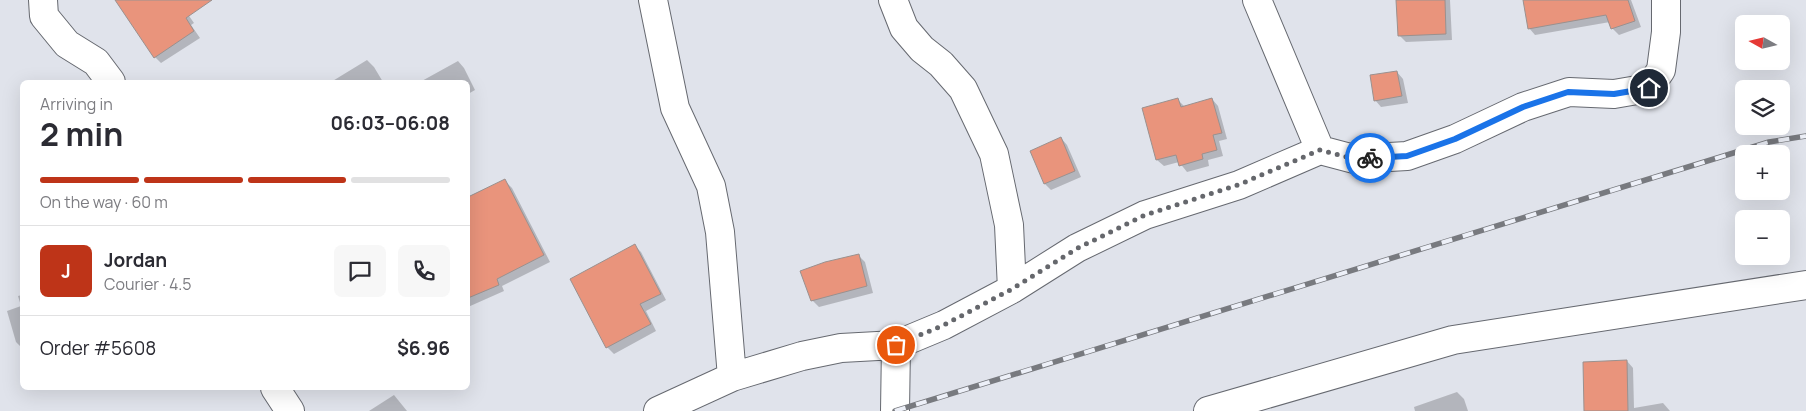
<!DOCTYPE html>
<meta charset="utf-8">
<style>
:root{--surface:#fff;--page:#f7f7f7;--text:#2b2b33;--muted:#7c7c81;--line:#e1e1e2;--accent:#be3418}
body{margin:0;font-family:Manrope,sans-serif;background:var(--page);color:var(--text);height:100vh;display:flex;flex-direction:column;font-size:19px;white-space:nowrap}
*{box-sizing:border-box;margin:0}
p{font-size:16px;color:var(--muted)}
.icon{flex:none;width:28px;height:28px;fill:none;stroke:currentColor;stroke-width:2;stroke-linecap:round;stroke-linejoin:round}
.map{position:relative;flex:1;overflow:hidden}
.panel{position:absolute;left:20px;top:80px;width:450px;height:310px;display:flex;flex-direction:column;background:var(--surface);border-radius:8px;box-shadow:0 5px 20px #0002}
.panel>*{flex:none}
.needle{width:32px;rotate:278deg}
.tools{position:absolute;left:1735px;top:15px;display:grid;gap:10px}
.tools a{display:grid;place-items:center;width:55px;height:55px;border-radius:8px;background:var(--surface);box-shadow:0 5px 20px #0002;font-size:25px}
.pin{position:absolute;display:grid;place-items:center;width:42px;height:42px;color:#fff;margin:-21px;border:2px solid #fff;border-radius:50%;box-shadow:0 1px 5px #0007}
.courier{position:absolute;display:grid;place-items:center;width:50px;height:50px;margin:-25px;border:4px solid #1a73e8;border-radius:50%;background:#fff;color:#222;box-shadow:0 1px 6px #0007}
.summary em{font-style:normal;font-weight:700}
.summary div{display:flex;flex-direction:column-reverse}
.summary{display:flex;align-items:center;justify-content:space-between;height:85px;padding:0 20px}
h1{font-size:32px;font-weight:700;line-height:38px}
.bar{display:grid;grid-template-columns:repeat(4,1fr);gap:8px 5px;align-content:center;height:60px;padding:0 20px}
.bar i{height:6px;border-radius:4px;background:var(--line)}
.bar .current{background:var(--accent)}
.bar p{grid-column:span 4}
.line{display:flex;align-items:center;gap:12px;padding:0 20px;border-top:1px solid var(--line)}
.line div{flex:1}
.round{display:grid;place-items:center;flex:none;width:52px;height:52px;border-radius:8px;background:var(--page)}
.map>svg:first-child{display:block}
.shadow{fill:#0003}
.building{fill:#e9947c;stroke:#9a918f}
.lines{fill:none;stroke-linecap:round;stroke-linejoin:round}
.minor-casing{stroke:#666970;stroke-width:30}
.minor{stroke:#fff;stroke-width:28}
.rail-casing{stroke:#787a7f;stroke-width:5.5}
.rail{stroke:#edf0f8;stroke-width:4;stroke-dasharray:11;stroke-linecap:butt}
.done{stroke:#65676c;stroke-width:5;stroke-dasharray:0 9}
.route{stroke:#1a73e8;stroke-width:6}
</style>
<div class="map">
<svg width="1806" height="411" viewBox="0 0 1806 411">
<rect width="100%" height="100%" fill="#e0e3eb"/>
<path class="shadow" d="M 125,0 L 178,0 L 194,23 L 191,25 L 200,38 L 161,63 L 155,57 Z
M 1397,0 L 1450,0 L 1452,40 L 1406,42 L 1399,35 Z
M 1524,0 L 1631,0 L 1641,27 L 1619,35 L 1612,28 L 1610,22 L 1535,35 L 1529,28 Z
M 367,60 L 374,67 L 383,82 L 331,82 Z
M 458,61 L 464,68 L 475,90 L 468,94 L 468,82 L 420,82 Z
M 1397,72 L 1403,79 L 1408,103 L 1381,107 L 1375,100 Z
M 1212,99 L 1218,106 L 1227,139 L 1219,141 L 1223,156 L 1208,160 L 1209,166 L 1187,172 L 1179,162 L 1164,166 L 1157,160 L 1178,100 L 1185,107 Z
M 1061,138 L 1067,145 L 1081,177 L 1051,190 L 1045,184 L 1031,151 Z
M 505,181 L 512,188 L 550,262 L 502,286 L 504,291 L 468,307 L 468,198 Z
M 635,246 L 641,252 L 666,300 L 646,311 L 656,331 L 614,354 L 607,347 L 571,280 Z
M 858,255 L 865,262 L 873,293 L 819,307 L 812,300 Z
M 22,295 L 22,348 L 16,342 L 7,311 L 21,306 L 18,296 Z
M 1627,361 L 1633,368 L 1634,408 L 1663,403 L 1670,411 L 1606,411 Z
M 1457,392 L 1464,399 L 1468,411 L 1415,411 L 1414,407 Z
M 394,395 L 407,411 L 369,411 Z"/>
<path class="building" d="M 115,0 L 212,0 L 186,18 L 194,31 L 154,58 Z
M 1396,0 L 1445,0 L 1446,34 L 1398,36 Z
M 1523,0 L 1628,0 L 1635,21 L 1611,29 L 1606,15 L 1528,29 Z
M 1397,71 L 1402,96 L 1374,101 L 1370,75 Z
M 1178,98 L 1181,107 L 1212,98 L 1222,133 L 1213,135 L 1217,150 L 1202,154 L 1203,159 L 1179,166 L 1176,155 L 1156,160 L 1142,108 Z
M 1061,137 L 1075,171 L 1044,184 L 1030,151 Z
M 505,179 L 544,255 L 497,279 L 499,285 L 468,298 L 468,197 Z
M 635,244 L 661,294 L 640,304 L 651,324 L 606,348 L 570,279 Z
M 859,254 L 867,286 L 811,301 L 800,271 L 825,262 Z
M 1627,360 L 1628,411 L 1584,411 L 1583,362 Z"/>
<g class="lines">
<defs>
<path id="minor" d="M 43,0 L 44,16 L 67,44 L 96,62 L 111,82
M 653,0 L 675,108 L 711,186 L 720,232 L 732,377
M 893,0 L 904,28 L 922,49 L 941,64 L 963,89 L 994,154 L 1009,225 L 1012,289
M 1257,0 L 1320,150
M 275,388 L 290,411
M 658,411 L 732,377 L 802,356 L 841,348 L 896,345 L 944,325 L 1012,289 L 1077,248 L 1145,215 L 1239,185 L 1320,150 L 1354,159 L 1407,156 L 1455,139 L 1523,107 L 1569,92 L 1614,94 L 1649,88 L 1661,70 L 1666,32 L 1666,0
M 895,411 L 896,345
M 1208,411 L 1453,340 L 1806,285"/>
</defs>
<use href="#minor" class="minor-casing"/>
<use href="#minor" class="minor"/>
<defs>
<path id="rail" d="M 895,411 L 1769,142 L 1806,136"/>
</defs>
<use href="#rail" class="rail-casing"/>
<use href="#rail" class="rail"/>
</g>
<g class="lines">
<path class="done" d="M 896,345 L 944,325 L 1012,289 L 1078,248 L 1145,215 L 1238,185 L 1320,150 L 1354,159 L 1370,158"/>
<path class="route" d="M 1370,158 L 1407,156 L 1455,139 L 1523,107 L 1568,92 L 1614,94 L 1649,88"/>
</g>
</svg>
<div class="tools">
<a><svg class="needle" viewBox="-14 -14 28 28"><path d="M0-13l5 13h-10z" fill="#e53935"/><path d="M0 13l5-13h-10z" fill="#7c7c81"/></svg></a>
<a><svg class="icon" aria-label="layers" viewBox="0 0 24 24"><path d="M12 4l9 5-9 5-9-5zM3 14l9 5 9-5"/></svg></a>
<a>+</a>
<a>−</a>
</div>
<div class="pin" style="left:896px;top:345px;background:#ea580c"><svg class="icon" aria-label="bag" viewBox="0 0 24 24"><path d="M5 8h14l-1 12H6zM9 8a3 3 0 0 1 6 0"/></svg></div>
<div class="pin" style="left:1649px;top:88px;background:#1f2937"><svg class="icon" aria-label="home" viewBox="0 0 24 24"><path d="M3 11l9-7 9 7M6 9v11h12V9"/></svg></div>
<div class="courier" style="left:1370px;top:158px"><svg class="icon" aria-label="bike" viewBox="0 0 24 24"><circle cx="6" cy="16" r="4"/><circle cx="18" cy="16" r="4"/><path d="M6 16l4-8h5l3 8M10 8l3 8H6M13 5h3"/></svg></div>
<section class="panel">
<div class="summary"><div><h1>2 min</h1><p>Arriving in</p></div><em>06:03–06:08</em></div>
<div class="bar"><i class="current"></i><i class="current"></i><i class="current"></i><i></i><p>On the way · 60 m</p></div>
<div class="line" style="height:90px"><b class="round" style="background:var(--accent);color:#fff">J</b><div><b>Jordan</b><p>Courier · 4.5</p></div><a class="round"><svg class="icon" aria-label="chat" viewBox="0 0 24 24"><path d="M4 5h16v11H9l-5 4z"/></svg></a><a class="round"><svg class="icon" aria-label="phone" viewBox="0 0 24 24"><path d="M5 4h4l2 5-3 2q2 4 5 5l2-3 5 2v4C11 20 4 13 5 4z"/></svg></a></div>
<div class="line" style="height:65px"><div>Order #5608</div><b>$6.96</b></div>
</section>
</div>
